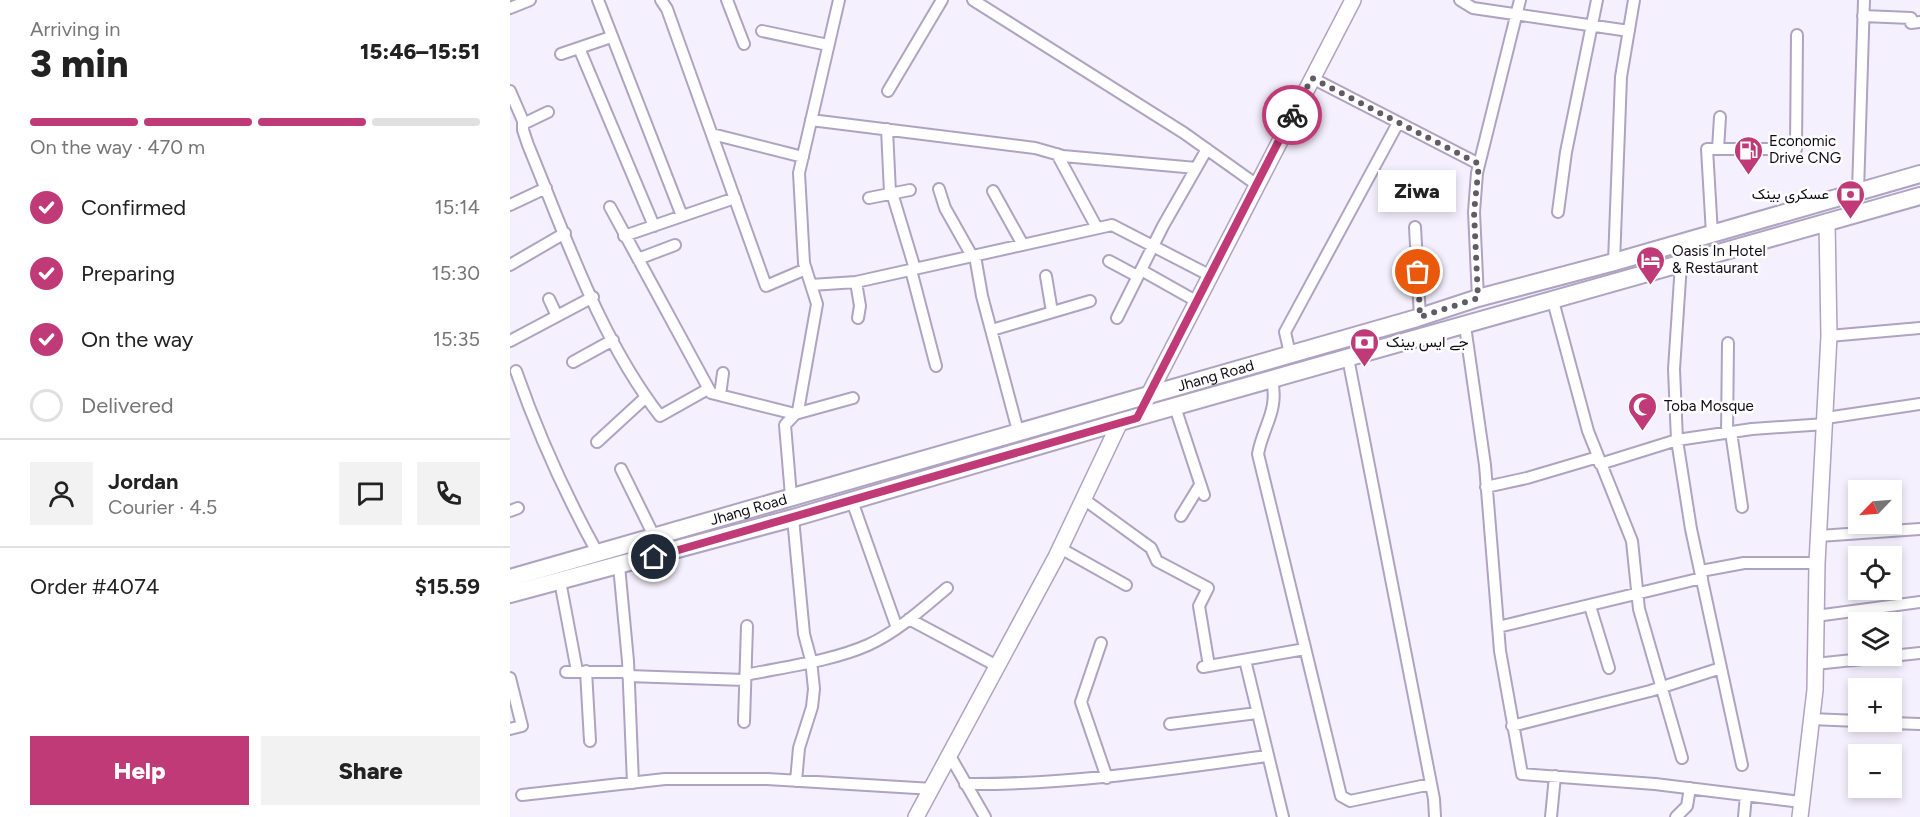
<!DOCTYPE html>
<meta charset="utf-8">
<style>
:root{--surface:#fff;--page:#f2f2f2;--text:#222;--muted:#767676;--line:#e0e0e0;--accent:#c13a78}
body{margin:0;font-family:Figtree,Vazirmatn,sans-serif;background:var(--page);color:var(--text);height:100vh;display:flex;flex-direction:column;font-size:22px;white-space:nowrap}
*{box-sizing:border-box;margin:0}
p{font-size:20px;color:var(--muted)}
.icon{flex:none;width:33px;height:33px;fill:none;stroke:currentColor;stroke-width:2;stroke-linecap:round;stroke-linejoin:round}
.map{position:relative;flex:1;overflow:hidden}
.side{display:flex;flex-direction:column;background:var(--surface);width:510px}
.side>*{flex:none}
.needle{width:39px;rotate:245deg}
.fabs{position:absolute;left:1338px;top:480px;display:grid;gap:12px}
.fabs a{display:grid;place-items:center;width:54px;height:54px;border-radius:0px;background:var(--surface);box-shadow:0 3px 9px #0003;font-size:30px}
.pin{position:absolute;display:grid;place-items:center;width:51px;height:51px;color:#fff;margin:-26px;border:3px solid #fff;border-radius:50%;box-shadow:0 2px 6px #0007}
.courier{position:absolute;display:grid;place-items:center;width:60px;height:60px;margin:-30px;border:4px solid #c13a78;border-radius:50%;background:#fff;color:#222;box-shadow:0 2px 8px #0007}
.bubble{position:absolute;height:42px;border-radius:0px;background:var(--surface);box-shadow:0 3px 9px #0003;font-size:20px;font-weight:800;line-height:42px;text-align:center}
.overview em{font-style:normal;font-weight:800}
.overview div{display:flex;flex-direction:column-reverse}
.overview{display:flex;align-items:center;justify-content:space-between;height:102px;padding:0 30px}
h1{font-size:39px;font-weight:800;line-height:45px}
.bar{display:grid;grid-template-columns:repeat(4,1fr);gap:9px 6px;align-content:center;height:72px;padding:0 30px}
.bar i{height:8px;border-radius:4px;background:var(--line)}
.bar .current{background:var(--accent)}
.bar p{grid-column:span 4}
.line{display:flex;align-items:center;gap:15px;padding:0 30px;border-top:2px solid var(--line)}
.line div{flex:1}
.round{display:grid;place-items:center;flex:none;width:63px;height:63px;border-radius:0px;background:var(--page)}
ol{padding:0 30px;list-style:none}
li{display:flex;align-items:center;gap:18px;height:66px}
li p{margin-inline-start:auto}
li .icon{padding:6px;border-radius:50%;background:var(--accent);color:#fff;stroke-width:4}
li:last-child{color:var(--muted)}
li i{width:33px;height:33px;border:3px solid var(--line);border-radius:50%}
.primary-button{display:flex;gap:12px;margin-top:auto;padding:12px 30px}
.primary-button a{flex:1;height:69px;border-radius:0px;background:var(--accent);color:#fff;font-size:24px;font-weight:800;line-height:69px;text-align:center}
.primary-button a+a{background:var(--page);color:var(--text)}
main{display:flex;flex:1;min-height:0}
.map>svg:first-child{display:block}
.lines{fill:none;stroke-linecap:round;stroke-linejoin:round}
.street-casing{stroke:#afa3c2;stroke-width:14}
.secondary-casing{stroke:#afa3c2;stroke-width:18}
.primary-casing{stroke:#afa3c2;stroke-width:20}
.street{stroke:#fff;stroke-width:10}
.secondary{stroke:#fff;stroke-width:15}
.primary{stroke:#fff;stroke-width:16}
.done{stroke:#605b66;stroke-width:6;stroke-dasharray:0 10.8}
.route{stroke:#c13a78;stroke-width:8}
.labels{text-anchor:middle;dominant-baseline:central;stroke-width:5;stroke-linejoin:round;paint-order:stroke}
.poi-label{font-size:15px;fill:#0f0b15;stroke:#fff;text-anchor:start}
.street-label{font-size:15px;fill:#0f0b15;stroke:#fff}
</style>
<main>
<section class="side">
<div class="overview"><div><h1>3 min</h1><p>Arriving in</p></div><em>15:46–15:51</em></div>
<div class="bar"><i class="current"></i><i class="current"></i><i class="current"></i><i></i><p>On the way · 470 m</p></div>
<ol>
<li><svg class="icon" aria-label="check" viewBox="0 0 24 24"><path d="M5 12l5 5 9-10"/></svg>Confirmed<p>15:14</p></li>
<li><svg class="icon" aria-label="check" viewBox="0 0 24 24"><path d="M5 12l5 5 9-10"/></svg>Preparing<p>15:30</p></li>
<li><svg class="icon" aria-label="check" viewBox="0 0 24 24"><path d="M5 12l5 5 9-10"/></svg>On the way<p>15:35</p></li>
<li><i></i>Delivered</li>
</ol>
<div class="line" style="height:108px"><a class="round"><svg class="icon" aria-label="person" viewBox="0 0 24 24"><circle cx="12" cy="8" r="4"/><path d="M4 21q1-7 8-7t8 7"/></svg></a><div><b>Jordan</b><p>Courier · 4.5</p></div><a class="round"><svg class="icon" aria-label="chat" viewBox="0 0 24 24"><path d="M4 5h16v11H9l-5 4z"/></svg></a><a class="round"><svg class="icon" aria-label="phone" viewBox="0 0 24 24"><path d="M5 4h4l2 5-3 2q2 4 5 5l2-3 5 2v4C11 20 4 13 5 4z"/></svg></a></div>
<div class="line" style="height:78px"><div>Order #4074</div><b>$15.59</b></div>
<div class="primary-button"><a>Help</a><a>Share</a></div>
</section>
<div class="map">
<svg width="1410" height="817" viewBox="0 0 1410 817">
<rect width="100%" height="100%" fill="#f5f0fd"/>
<g class="lines">
<defs>
<path id="street" d="M 88,0 L 172,216
M 151,0 L 157,9 L 256,286 L 296,269
M 217,0 L 234,44
M 463,0 L 674,133 L 747,185
M 950,0 L 963,8 L 1119,31
M 0,8 L 20,0
M 1353,16 L 1401,18 L 1401,23 L 1410,22
M 252,31 L 318,45
M 69,48 L 144,226
M 51,54 L 101,37
M 802,78 L 969,164
M 0,91 L 13,121 L 13,130 L 18,145 C 56,237 89,337 150,416 L 198,389
M 378,91 L 432,0
M 301,120 L 525,148 L 553,156 L 686,168
M 13,124 L 38,112
M 377,129 L 380,193
M 202,134 L 293,157
M 1208,149 L 1210,117
M 547,154 L 587,228
M 429,189 L 435,208 L 462,256
M 483,191 L 513,245
M 1348,191 L 1354,0
M 382,193 L 405,269
M 359,198 L 400,190
M 0,205 L 36,188
M 100,207 L 201,393 L 285,414 L 343,398
M 1048,212 L 1056,152 L 1087,0
M 905,227 L 910,317
M 1202,234 L 1197,149 L 1286,149 L 1287,35
M 114,236 L 225,198
M 465,256 L 472,296 L 508,431
M 128,259 L 165,245
M 599,261 L 627,276
M 1104,262 L 1111,77 L 1124,0
M 1171,264 L 1164,369 L 1167,440 L 1181,529 L 1232,765
M 0,265 L 55,233
M 401,270 L 426,366
M 631,270 L 686,301
M 536,276 L 542,312
M 346,282 L 350,306 L 348,318
M 301,285 L 346,282 L 602,225 L 699,275
M 968,298 L 964,212 L 967,173 L 1010,0
M 39,299 L 47,316
M 1043,301 L 1078,431 L 1122,541 L 1129,609 L 1172,758
M 607,318 L 653,226 L 697,149
M 955,326 L 975,465 L 990,651 L 1012,774 L 1145,784 L 1291,802
M 482,330 L 580,301
M 1319,336 L 1410,328
M 0,341 L 83,297
M 780,354 L 775,332 L 888,123
M 838,358 L 924,799 L 925,817
M 63,362 L 103,340
M 6,371 C 28,434 55,494 87,552
M 762,380 C 769,411 753,426 748,454 L 831,796 L 840,801 L 921,784
M 210,395 L 213,373
M 665,407 L 694,495
M 1316,418 L 1410,404
M 1221,432 L 1232,507
M 1217,433 L 1218,343
M 87,442 L 136,397
M 1090,464 L 1167,440 L 1242,429 L 1316,424
M 111,469 L 144,536
M 976,487 L 1017,478 L 1088,457
M 281,496 L 275,425 L 288,411 L 307,304 L 294,263 L 289,173 L 329,0
M 575,500 L 641,548 L 647,561 L 698,588 L 689,606 L 699,666
M 342,501 L 387,628
M 0,511 L 8,508
M 671,516 L 690,485
M 283,518 L 294,634 L 301,660 L 304,689 L 302,707 L 289,748 L 286,781
M 1309,536 L 1410,529
M 550,548 L 616,585
M 109,566 L 118,661 L 123,783
M 1191,571 L 1234,563 L 1307,563
M 50,581 L 67,671
M 1080,606 L 1099,668
M 1306,616 L 1410,602
M 399,619 L 487,666
M 988,627 L 1192,578
M 591,643 L 571,702 L 597,778
M 735,660 L 773,817
M 1305,664 L 1410,653
M 693,667 L 795,649
M 76,671 L 80,741
M 56,672 L 118,672
M 236,675 C 274,667 322,661 358,645 C 387,632 412,609 437,588
M 118,676 L 235,680
M 0,678 L 12,726 L 0,729
M 1301,719 L 1348,721
M 234,722 L 237,626
M 1352,722 L 1410,724
M 660,724 L 747,713
M 1002,726 L 1140,691 L 1211,668
M 440,756 L 475,817
M 455,784 C 557,785 656,770 757,756
M 12,795 L 155,779 L 257,779 L 423,789
M 1041,817 L 1045,776
M 1166,817 L 1177,806 L 1180,788
M 1234,817 L 1236,795"/>
<path id="secondary" d="M 635,402 L 843,0
M 406,817 L 546,557 L 610,422
M 1290,817 L 1305,690 L 1307,563 L 1319,336 L 1317,222"/>
<g id="primary">
<path id="s1" d="M 0,578 L 907,318 L 968,298 L 1104,262 L 1410,174"/>
<path d="M 0,594 L 283,518 L 610,422 L 1410,196"/>
</g>
</defs>
<use href="#street" class="street-casing"/>
<use href="#secondary" class="secondary-casing"/>
<use href="#primary" class="primary-casing"/>
<use href="#street" class="street"/>
<use href="#secondary" class="secondary"/>
<use href="#primary" class="primary"/>
</g>
<g class="lines">
<path class="done" d="M 782,115 L 802,78 L 969,164 L 964,212 L 968,298 L 910,317 L 908,272"/>
<path class="route" d="M 144,557 L 627,418 L 782,115"/>
</g>
<defs>
<symbol id="fuel-pin" viewBox="-11 -11 22 30"><path d="M0 17L-7.5 6A9.5 9.5 0 1 1 7.5 6Z" fill="#c13a78" stroke="#fff"/><path d="M-5.5-6h7V0h2V4h1.3V-2.5L3-4.5l.8-.8L6-3V5H2.5V1h-1V6h-7ZM-4.2-4.7v3.2H.2V-4.7Z" fill="#fff"/></symbol>
<symbol id="bank-pin" viewBox="-11 -11 22 30"><path d="M0 17L-7.5 6A9.5 9.5 0 1 1 7.5 6Z" fill="#c13a78" stroke="#fff"/><path d="M-6-4H6V4H-6ZM0-2.3a2.3 2.3 0 1 0 0 4.6a2.3 2.3 0 1 0 0-4.6Z" fill="#fff"/></symbol>
<symbol id="hotel-pin" viewBox="-11 -11 22 30"><path d="M0 17L-7.5 6A9.5 9.5 0 1 1 7.5 6Z" fill="#c13a78" stroke="#fff"/><path d="M-6-4.5h1.5V1H6V5H4.5V3h-9V5H-6ZM-4 0a1.8 1.8 0 1 1 3.6 0ZM.5 0V-2.5h3Q6-2.5 6 0Z" fill="#fff"/></symbol>
<symbol id="mosque-pin" viewBox="-11 -11 22 30"><path d="M0 17L-7.5 6A9.5 9.5 0 1 1 7.5 6Z" fill="#c13a78" stroke="#fff"/><path d="M3.5-4.9A6 6 0 1 0 3.5 4.9A5 5 0 1 1 3.5-4.9Z" fill="#fff"/></symbol>
</defs>
<g fill-rule="evenodd">
<use href="#fuel-pin" x="1222" y="134" width="33" height="45"/>
<use href="#bank-pin" x="1324" y="178" width="33" height="45"/>
<use href="#hotel-pin" x="1124" y="244" width="33" height="45"/>
<use href="#bank-pin" x="838" y="326" width="33" height="45"/>
<use href="#mosque-pin" x="1116" y="390" width="33" height="45"/>
</g>
<g class="labels">
<g class="poi-label">
<text x="1259" y="141">Economic<tspan x="1259" dy="17">Drive CNG</tspan></text>
<text x="1319" y="194" text-anchor="end">عسکری بینک</text>
<text x="1162" y="251">Oasis In Hotel<tspan x="1162" dy="17">&amp; Restaurant</tspan></text>
<text x="876" y="342">جے ایس بینک</text>
<text x="1154" y="406">Toba Mosque</text>
</g>
<g class="street-label">
<text stroke="none"><textPath href="#s1" startOffset="734">Jhang Road</textPath></text>
<text stroke="none"><textPath href="#s1" startOffset="248">Jhang Road</textPath></text>
</g>
</g>
</svg>
<div class="fabs">
<a><svg class="needle" viewBox="-14 -14 28 28"><path d="M0-13l5 13h-10z" fill="#e53935"/><path d="M0 13l5-13h-10z" fill="#767676"/></svg></a>
<a><svg class="icon" aria-label="locate" viewBox="0 0 24 24"><circle cx="12" cy="12" r="6"/><path d="M12 2v4M12 18v4M2 12h4M18 12h4"/></svg></a>
<a><svg class="icon" aria-label="layers" viewBox="0 0 24 24"><path d="M12 4l9 5-9 5-9-5zM3 14l9 5 9-5"/></svg></a>
<a>+</a>
<a>−</a>
</div>
<div class="pin" style="left:908px;top:272px;background:#ea580c"><svg class="icon" aria-label="bag" viewBox="0 0 24 24"><path d="M5 8h14l-1 12H6zM9 8a3 3 0 0 1 6 0"/></svg></div>
<div class="pin" style="left:144px;top:557px;background:#1f2937"><svg class="icon" aria-label="home" viewBox="0 0 24 24"><path d="M3 11l9-7 9 7M6 9v11h12V9"/></svg></div>
<div class="courier" style="left:782px;top:115px"><svg class="icon" aria-label="bike" viewBox="0 0 24 24"><circle cx="6" cy="16" r="4"/><circle cx="18" cy="16" r="4"/><path d="M6 16l4-8h5l3 8M10 8l3 8H6M13 5h3"/></svg></div>
<div class="bubble" style="left:868px;top:170px;width:78px">Ziwa</div>
</div>
</main>
